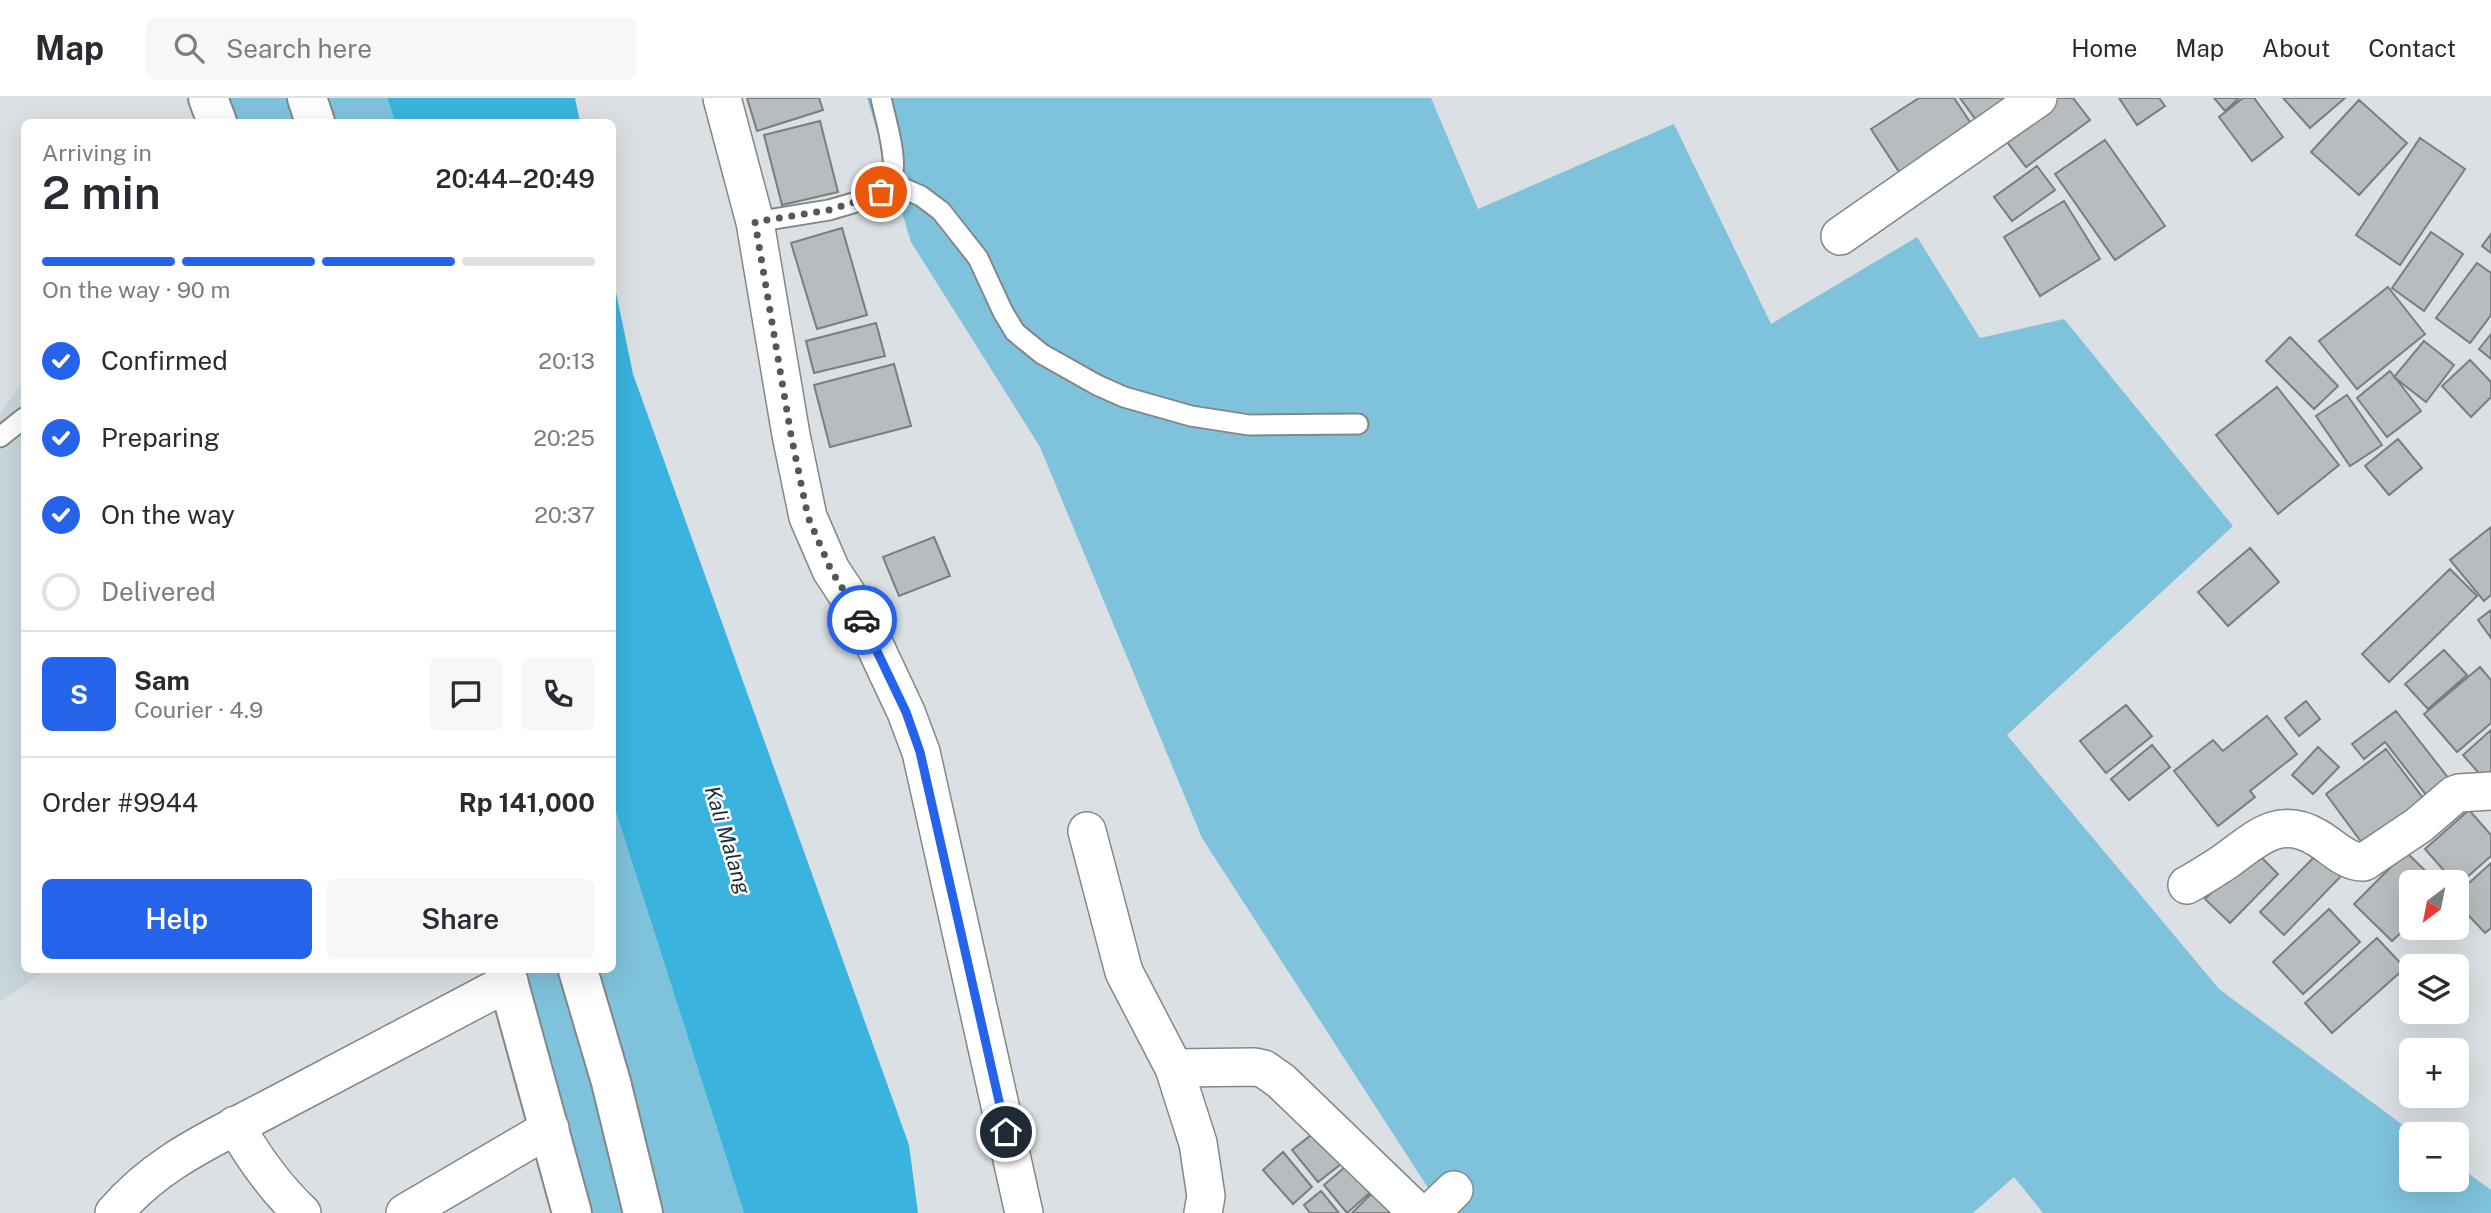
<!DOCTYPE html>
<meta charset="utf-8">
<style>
:root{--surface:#fff;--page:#f7f7f7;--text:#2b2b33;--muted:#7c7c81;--line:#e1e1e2;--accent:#2563eb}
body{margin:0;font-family:"Public Sans",sans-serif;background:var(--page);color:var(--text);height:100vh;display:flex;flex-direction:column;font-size:26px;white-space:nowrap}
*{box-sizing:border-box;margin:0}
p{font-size:23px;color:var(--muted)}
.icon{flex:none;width:38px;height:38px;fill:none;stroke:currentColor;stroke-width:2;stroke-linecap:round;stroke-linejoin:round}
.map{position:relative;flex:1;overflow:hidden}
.details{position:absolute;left:21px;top:21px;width:595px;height:854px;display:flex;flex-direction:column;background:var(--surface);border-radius:10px;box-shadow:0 7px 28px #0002}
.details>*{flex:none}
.needle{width:46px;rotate:212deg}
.tools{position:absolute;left:2399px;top:772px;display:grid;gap:14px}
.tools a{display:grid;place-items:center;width:70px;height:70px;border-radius:10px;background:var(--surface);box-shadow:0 7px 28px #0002;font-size:35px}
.pin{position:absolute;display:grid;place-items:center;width:60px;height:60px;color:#fff;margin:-30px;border:4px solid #fff;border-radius:50%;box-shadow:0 2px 7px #0007}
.courier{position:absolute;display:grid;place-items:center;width:70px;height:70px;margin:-35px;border:5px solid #2563eb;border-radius:50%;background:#fff;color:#222;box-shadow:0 2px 9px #0007}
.overview em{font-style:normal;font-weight:600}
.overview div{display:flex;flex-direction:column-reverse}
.overview{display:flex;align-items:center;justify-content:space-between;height:119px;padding:0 21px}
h1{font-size:46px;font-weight:600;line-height:52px}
.bar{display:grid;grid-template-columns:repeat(4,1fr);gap:10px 7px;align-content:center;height:84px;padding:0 21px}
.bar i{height:9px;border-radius:5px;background:var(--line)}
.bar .selected{background:var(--accent)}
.bar p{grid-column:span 4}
.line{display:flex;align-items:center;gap:18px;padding:0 21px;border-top:2px solid var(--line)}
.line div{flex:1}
.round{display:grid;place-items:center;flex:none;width:74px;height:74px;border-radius:10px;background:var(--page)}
ol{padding:0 21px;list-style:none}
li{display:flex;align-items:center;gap:21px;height:77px}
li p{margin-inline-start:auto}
li .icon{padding:7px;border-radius:50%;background:var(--accent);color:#fff;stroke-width:4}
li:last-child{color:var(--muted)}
li i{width:38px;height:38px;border:4px solid var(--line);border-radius:50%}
.primary-button{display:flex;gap:14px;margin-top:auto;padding:14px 21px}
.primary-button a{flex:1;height:80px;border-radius:10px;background:var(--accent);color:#fff;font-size:28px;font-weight:600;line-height:80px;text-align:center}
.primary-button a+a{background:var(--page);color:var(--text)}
header{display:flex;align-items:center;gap:42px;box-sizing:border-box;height:98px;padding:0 35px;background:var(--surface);border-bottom:2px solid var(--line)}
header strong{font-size:33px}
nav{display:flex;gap:38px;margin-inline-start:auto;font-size:24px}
.search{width:490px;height:63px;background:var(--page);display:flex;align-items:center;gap:18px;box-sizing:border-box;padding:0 24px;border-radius:10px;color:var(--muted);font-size:26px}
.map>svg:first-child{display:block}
.built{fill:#c8d7dd}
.green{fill:#7fc2dc}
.water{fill:#3ab4de}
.building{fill:#b7bdbf;stroke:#797e81;stroke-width:2}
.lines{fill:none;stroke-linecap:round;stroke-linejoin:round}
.lane-casing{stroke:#82888a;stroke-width:23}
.street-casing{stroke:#82888a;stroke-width:40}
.secondary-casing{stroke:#82888a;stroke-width:42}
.lane{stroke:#fff;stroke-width:19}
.street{stroke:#fff;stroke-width:37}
.secondary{stroke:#fff;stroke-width:38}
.done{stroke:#535759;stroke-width:7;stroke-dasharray:0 12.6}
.route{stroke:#2563eb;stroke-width:9}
.labels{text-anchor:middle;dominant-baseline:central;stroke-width:5;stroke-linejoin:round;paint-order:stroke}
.water-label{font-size:21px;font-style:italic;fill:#182d35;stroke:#fff}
</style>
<header>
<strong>Map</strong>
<div class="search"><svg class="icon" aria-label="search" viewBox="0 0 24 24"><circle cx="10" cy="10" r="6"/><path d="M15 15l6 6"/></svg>Search here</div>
<nav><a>Home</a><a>Map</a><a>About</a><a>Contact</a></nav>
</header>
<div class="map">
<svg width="2491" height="1115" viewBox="0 0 2491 1115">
<rect width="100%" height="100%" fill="#dae0e3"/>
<path class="built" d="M 24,283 L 24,872 L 45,872 L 0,904 L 0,316 Z"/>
<path class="green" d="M 208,0 L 387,0 L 395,24 L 217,24 Z
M 867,0 L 1431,0 L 1478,111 L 1674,26 L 1771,226 L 1917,139 L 1980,240 L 2064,221 L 2233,428 L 2007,637 L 2219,891 L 2415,1036 L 2412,1036 L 2412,1082 L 2457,1082 L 2457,1067 L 2491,1092 L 2491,1115 L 2043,1115 L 2014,1079 L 1973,1115 L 1438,1115 L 1441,1110 L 1202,740 L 1040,349 L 911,144 Z
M 613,705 L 744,1115 L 642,1115 L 577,872 L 612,872 Z
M 503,872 L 574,872 L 639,1115 L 572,1115 Z"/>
<path class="water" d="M 387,0 L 575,0 L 580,24 L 395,24 Z
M 613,180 L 633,276 L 909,1047 L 918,1115 L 744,1115 L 613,705 Z"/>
<path class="building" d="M 747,0 L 819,0 L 823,12 L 757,33 Z
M 1919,0 L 1954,0 L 1978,36 L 1905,83 L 1871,31 Z
M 1960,0 L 2029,0 L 1984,33 Z
M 2051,0 L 2073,0 L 2090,22 L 2026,69 L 2001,36 Z
M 2119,0 L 2159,0 L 2165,8 L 2137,27 Z
M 2214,0 L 2239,0 L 2225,13 Z
M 2243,0 L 2254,0 L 2283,39 L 2252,63 L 2219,19 Z
M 2283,0 L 2345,0 L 2310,30 Z
M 2359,2 L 2407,45 L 2359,97 L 2311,54 Z
M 820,23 L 838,94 L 782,107 L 764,37 Z
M 2420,40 L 2465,71 L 2400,167 L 2356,137 Z
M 2105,42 L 2165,128 L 2115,162 L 2055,76 Z
M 2037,68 L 2055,92 L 2012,123 L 1994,99 Z
M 2064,103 L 2100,161 L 2040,198 L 2004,139 Z
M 842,130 L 867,217 L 817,231 L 791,145 Z
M 2431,134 L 2463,156 L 2424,213 L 2392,190 Z
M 2491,136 L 2491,155 L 2482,148 Z
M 2477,165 L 2491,175 L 2491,217 L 2470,245 L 2436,220 Z
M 2388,189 L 2425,236 L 2357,291 L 2319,243 Z
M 876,225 L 885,258 L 814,275 L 806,243 Z
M 2491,236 L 2491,261 L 2479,251 Z
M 2290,239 L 2338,288 L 2314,311 L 2266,263 Z
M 2424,243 L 2454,267 L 2426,304 L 2394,279 Z
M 2470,262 L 2491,284 L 2491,299 L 2471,319 L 2442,288 Z
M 894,266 L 911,328 L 830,349 L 814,287 Z
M 2390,273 L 2421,313 L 2387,339 L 2357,300 Z
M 2277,289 L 2339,367 L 2278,416 L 2216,337 Z
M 2347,297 L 2382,347 L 2350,368 L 2316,318 Z
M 2398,341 L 2422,370 L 2389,397 L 2365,368 Z
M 2491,429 L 2491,497 L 2484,503 L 2450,462 Z
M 934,439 L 950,478 L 899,498 L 883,459 Z
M 2250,450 L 2279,484 L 2228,528 L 2198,494 Z
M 2450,471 L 2477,498 L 2389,584 L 2362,556 Z
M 2491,512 L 2491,540 L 2478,522 Z
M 2444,552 L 2467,577 L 2428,611 L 2405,586 Z
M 2480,569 L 2491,582 L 2491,625 L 2457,654 L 2424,616 Z
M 2306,603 L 2320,621 L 2299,638 L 2285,620 Z
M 2126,607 L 2152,638 L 2106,675 L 2080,643 Z
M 2396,613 L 2453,686 L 2431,703 L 2385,644 L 2364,661 L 2352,646 Z
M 2267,618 L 2297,656 L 2250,693 L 2255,699 L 2218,728 L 2174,673 L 2213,642 L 2223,653 Z
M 2491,632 L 2491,689 L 2463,657 Z
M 2152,647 L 2170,669 L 2129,702 L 2111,681 Z
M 2318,649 L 2339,669 L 2313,696 L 2292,677 Z
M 2386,651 L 2429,708 L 2368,753 L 2326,696 Z
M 2469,712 L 2491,737 L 2491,758 L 2457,788 L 2457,784 L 2454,784 L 2425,751 Z
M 2253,751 L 2278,776 L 2230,825 L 2205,801 Z
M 2322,751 L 2345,774 L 2284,837 L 2260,814 Z
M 2406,754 L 2437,784 L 2412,784 L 2412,824 L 2392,843 L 2354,806 Z
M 2491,765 L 2491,830 L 2485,835 L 2457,805 L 2457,796 Z
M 2329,811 L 2360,844 L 2303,896 L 2273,864 Z
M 2377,840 L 2405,870 L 2332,935 L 2305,905 Z
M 1315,1034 L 1341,1066 L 1318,1084 L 1292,1052 Z
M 1283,1054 L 1312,1089 L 1293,1106 L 1263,1072 Z
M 1351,1064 L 1374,1091 L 1347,1115 L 1324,1087 Z
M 1376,1091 L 1399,1115 L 1352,1115 Z
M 1321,1093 L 1339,1115 L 1310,1115 L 1304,1107 Z"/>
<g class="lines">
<defs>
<path id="lane" d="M 889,84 L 921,98 L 941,113 L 978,160 L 1003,214 L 1015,234 L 1042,256 L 1097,287 L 1124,299 L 1191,318 L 1249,327 L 1358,326
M 755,124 L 829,112 L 877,98 C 884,91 891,84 893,74 C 896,55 885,19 881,0
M 0,339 L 24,320"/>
<path id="street" d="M 722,0 L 755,124 L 791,337 L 808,419 L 831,472 L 860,516 L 906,614 L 921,654 L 1024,1115
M 1840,138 L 2038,0
M 1087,733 L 1124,874 L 1174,970 L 1198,1045 L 1206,1098 L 1203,1115
M 2187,787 C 2198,781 2209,774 2220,767 C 2251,747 2275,715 2316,739 C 2331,747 2346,765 2364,764 L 2419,727 L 2454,697 L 2459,695 L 2491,693
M 1174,970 L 1255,969 L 1264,971 L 1281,983 L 1418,1115
M 235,1027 C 254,1060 274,1089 302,1115
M 114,1115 C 158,1063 214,1040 272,1009 C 351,967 430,925 509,884
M 405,1115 L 550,1030
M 1430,1115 L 1454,1092"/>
<path id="secondary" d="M 208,0 L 217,24
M 307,0 L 315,24
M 505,872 L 572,1115
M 578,872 L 611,984 L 643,1115"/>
</defs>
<use href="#lane" class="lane-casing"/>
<use href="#street" class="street-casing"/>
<use href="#secondary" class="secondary-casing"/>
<use href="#lane" class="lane"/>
<use href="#street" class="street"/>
<use href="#secondary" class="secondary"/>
</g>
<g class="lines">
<path class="done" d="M 862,522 L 831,472 L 808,419 L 791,337 L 755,124 L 829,112 L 877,97 L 881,94"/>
<path class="route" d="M 862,522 L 906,614 L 920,654 L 1006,1034"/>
</g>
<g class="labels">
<g class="water-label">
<text transform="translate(728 742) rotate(73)">Kali Malang</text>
</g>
</g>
</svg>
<div class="tools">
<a><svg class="needle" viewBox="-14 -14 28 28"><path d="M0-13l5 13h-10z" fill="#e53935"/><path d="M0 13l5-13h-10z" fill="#7c7c81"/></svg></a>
<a><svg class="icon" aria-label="layers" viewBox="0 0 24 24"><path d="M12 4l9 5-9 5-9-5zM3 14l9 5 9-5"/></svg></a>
<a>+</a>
<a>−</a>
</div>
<div class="pin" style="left:881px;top:94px;background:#ea580c"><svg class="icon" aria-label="bag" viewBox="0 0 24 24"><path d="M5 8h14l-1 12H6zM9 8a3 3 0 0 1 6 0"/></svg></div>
<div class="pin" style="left:1006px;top:1034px;background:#1f2937"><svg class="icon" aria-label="home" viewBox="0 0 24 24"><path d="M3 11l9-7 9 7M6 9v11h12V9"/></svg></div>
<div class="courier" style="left:862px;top:522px"><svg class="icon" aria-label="car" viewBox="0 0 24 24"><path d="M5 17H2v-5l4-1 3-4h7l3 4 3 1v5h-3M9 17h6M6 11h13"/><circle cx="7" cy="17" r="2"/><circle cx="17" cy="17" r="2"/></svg></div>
<section class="details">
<div class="overview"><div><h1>2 min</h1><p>Arriving in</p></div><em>20:44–20:49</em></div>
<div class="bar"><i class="selected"></i><i class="selected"></i><i class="selected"></i><i></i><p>On the way · 90 m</p></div>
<ol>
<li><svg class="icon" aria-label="check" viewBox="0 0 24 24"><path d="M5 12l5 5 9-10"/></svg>Confirmed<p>20:13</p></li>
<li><svg class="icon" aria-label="check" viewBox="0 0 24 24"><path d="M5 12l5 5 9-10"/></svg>Preparing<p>20:25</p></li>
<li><svg class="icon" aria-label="check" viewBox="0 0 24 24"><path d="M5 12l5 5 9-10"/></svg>On the way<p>20:37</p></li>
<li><i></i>Delivered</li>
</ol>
<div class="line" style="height:126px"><b class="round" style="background:var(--accent);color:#fff">S</b><div><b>Sam</b><p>Courier · 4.9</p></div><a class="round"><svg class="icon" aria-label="chat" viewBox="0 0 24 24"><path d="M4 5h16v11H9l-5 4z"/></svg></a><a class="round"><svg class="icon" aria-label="phone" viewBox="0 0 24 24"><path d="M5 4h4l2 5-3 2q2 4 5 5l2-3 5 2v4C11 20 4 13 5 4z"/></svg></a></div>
<div class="line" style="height:91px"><div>Order #9944</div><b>Rp 141,000</b></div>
<div class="primary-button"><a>Help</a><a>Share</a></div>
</section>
</div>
